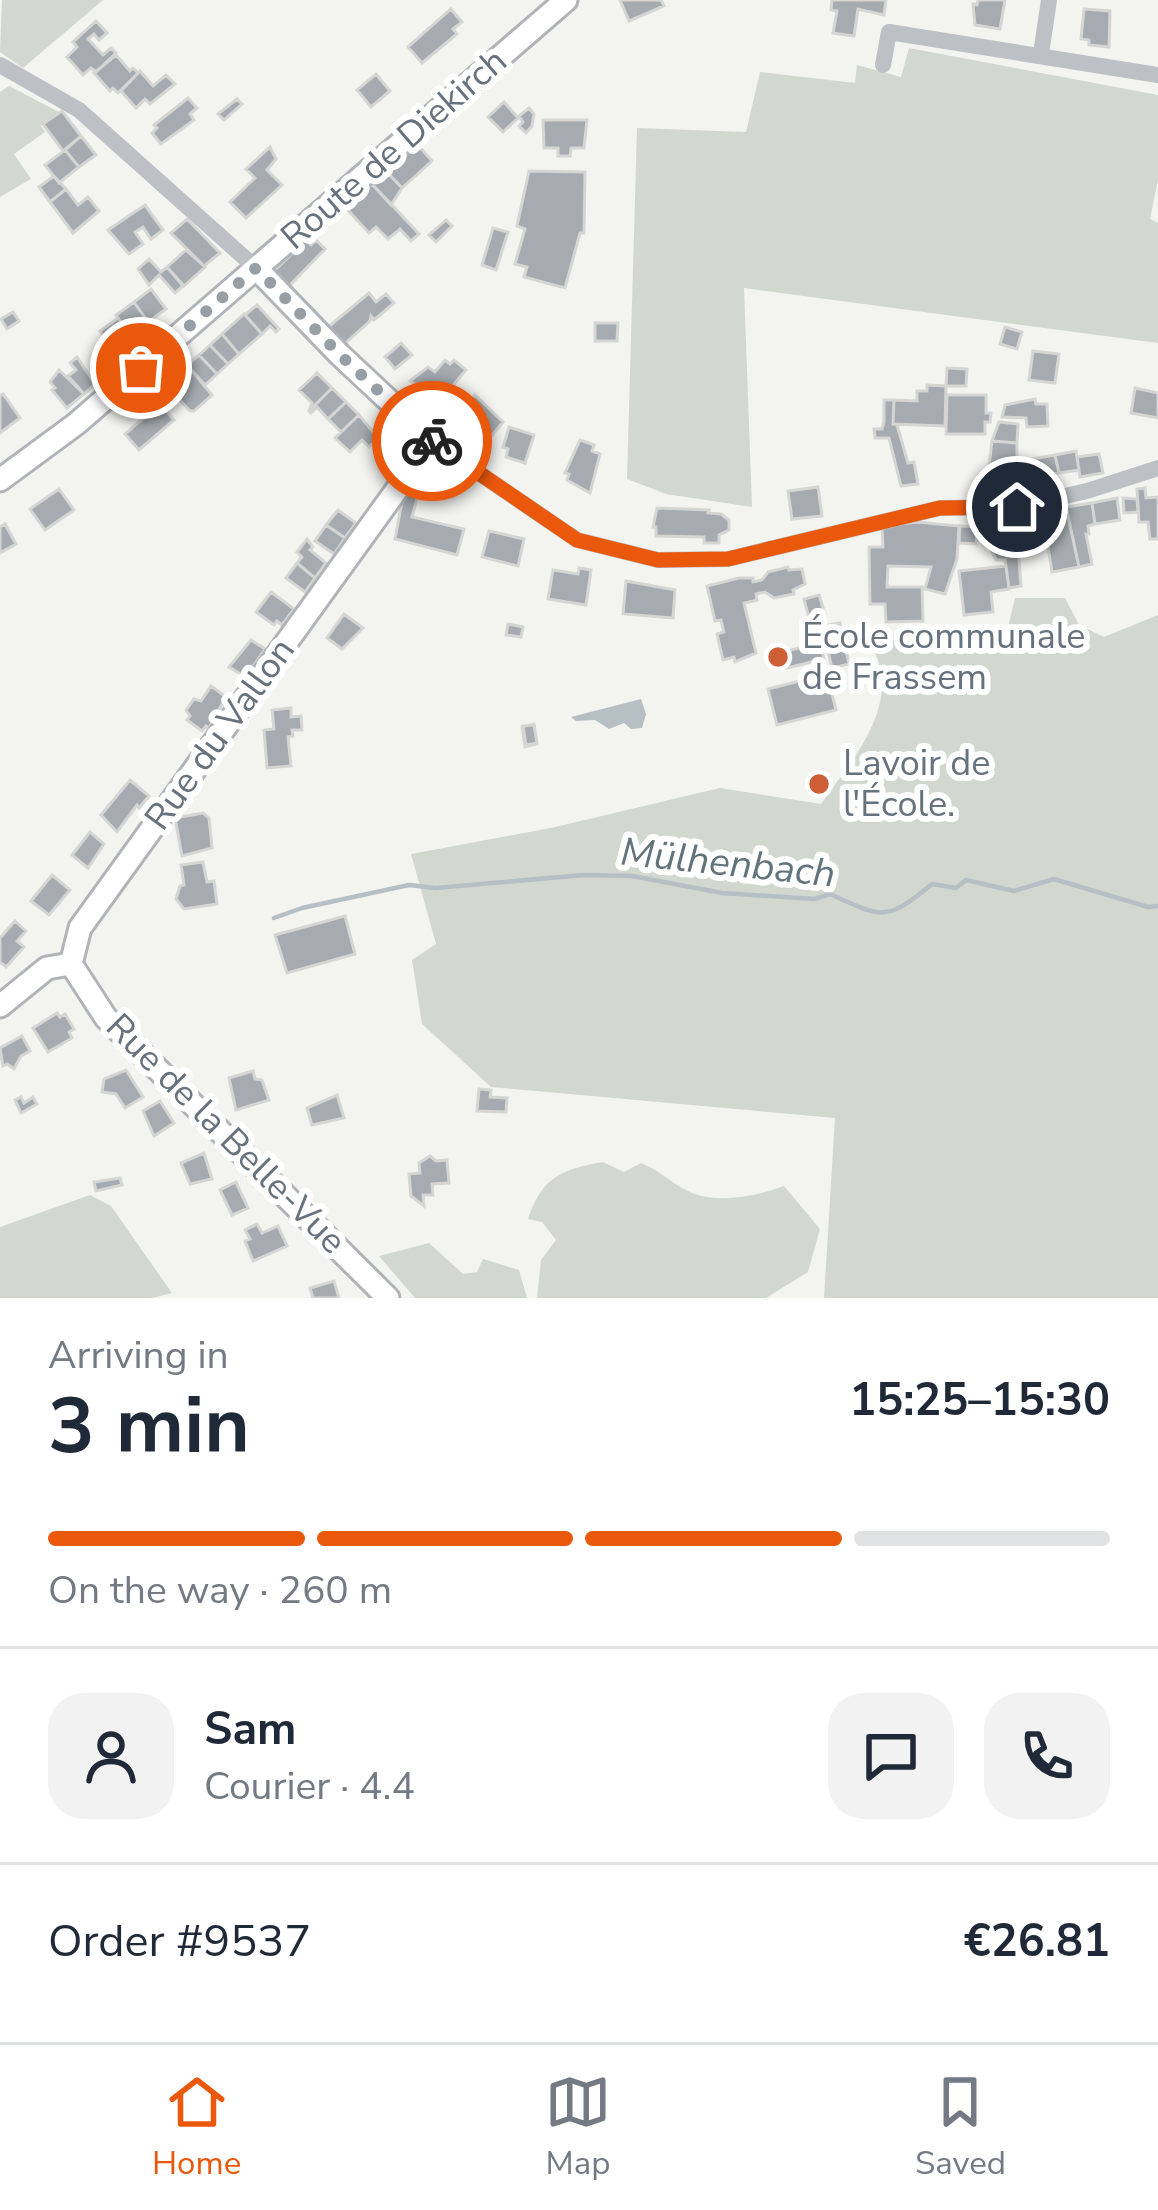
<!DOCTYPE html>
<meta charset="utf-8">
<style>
:root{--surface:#fff;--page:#f2f2f3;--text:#1f2937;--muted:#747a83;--line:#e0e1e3;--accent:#ea580c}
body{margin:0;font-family:"Nunito Sans",sans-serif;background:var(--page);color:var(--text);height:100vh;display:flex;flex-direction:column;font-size:45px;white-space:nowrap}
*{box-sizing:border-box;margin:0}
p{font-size:39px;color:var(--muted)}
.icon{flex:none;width:66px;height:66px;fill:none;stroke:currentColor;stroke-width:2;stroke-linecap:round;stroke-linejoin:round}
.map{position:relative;height:1298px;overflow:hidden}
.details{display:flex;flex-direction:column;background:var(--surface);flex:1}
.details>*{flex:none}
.pin{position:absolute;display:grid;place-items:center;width:102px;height:102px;color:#fff;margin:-51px;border:6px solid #fff;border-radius:50%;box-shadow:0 3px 12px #0007}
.courier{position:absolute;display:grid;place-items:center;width:120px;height:120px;margin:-60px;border:9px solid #ea580c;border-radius:50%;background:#fff;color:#222;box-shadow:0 3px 15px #0007}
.overview em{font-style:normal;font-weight:700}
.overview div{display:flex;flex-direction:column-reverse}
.overview{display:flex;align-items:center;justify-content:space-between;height:204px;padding:0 48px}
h1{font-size:78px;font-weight:700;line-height:90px}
.bar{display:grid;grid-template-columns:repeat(4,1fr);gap:18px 12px;align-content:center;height:144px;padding:0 48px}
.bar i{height:15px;border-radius:9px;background:var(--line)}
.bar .selected{background:var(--accent)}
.bar p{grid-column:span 4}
.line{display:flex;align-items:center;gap:30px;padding:0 48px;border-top:3px solid var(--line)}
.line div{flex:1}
.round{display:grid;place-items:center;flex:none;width:126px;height:126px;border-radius:36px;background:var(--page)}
.tabs{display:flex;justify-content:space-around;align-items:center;height:168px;border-top:3px solid var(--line);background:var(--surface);font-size:33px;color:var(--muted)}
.tabs a{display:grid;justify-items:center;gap:6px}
.tabs .selected{color:var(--accent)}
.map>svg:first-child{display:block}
.green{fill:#d2d8d0}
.water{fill:#b6bfc4}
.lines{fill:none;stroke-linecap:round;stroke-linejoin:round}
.stream{stroke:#b6bfc4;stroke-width:4.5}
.building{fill:#a5abb0;stroke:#d5d5d3;stroke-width:3}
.secondary-casing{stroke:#b0b4b8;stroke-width:27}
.street{stroke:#bdc0c4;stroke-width:16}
.secondary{stroke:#fff;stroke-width:21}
.done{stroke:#979fa6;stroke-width:12;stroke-dasharray:0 21.6}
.route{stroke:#ea580c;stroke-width:15}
.poi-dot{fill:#ce5e35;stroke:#fff;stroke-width:4.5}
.labels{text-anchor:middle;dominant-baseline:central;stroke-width:12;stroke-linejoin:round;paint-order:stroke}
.street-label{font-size:36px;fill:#66727e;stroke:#fff}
.poi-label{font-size:36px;fill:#66727e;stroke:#fff;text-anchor:start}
.water-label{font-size:39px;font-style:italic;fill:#62737b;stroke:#fff}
</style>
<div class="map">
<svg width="1158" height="1298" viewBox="0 0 1158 1298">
<rect width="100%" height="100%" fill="#f3f3f0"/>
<path class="green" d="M 2,0 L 103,0 L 23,68 L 0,52 Z
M 909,48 L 1158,95 L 1158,180 L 1150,219 L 1158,223 L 1158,343 L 744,288 L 752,507 L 666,494 L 627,479 L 637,128 L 746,132 L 760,72 L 855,83 L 857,65 L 901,77 Z
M 9,86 L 59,112 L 41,126 L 45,132 L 14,154 L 31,179 L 0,197 L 0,92 Z
M 1015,598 L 1065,598 L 1079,625 L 1104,637 L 1158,615 L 1158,1298 L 824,1298 L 835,1118 L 491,1087 L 422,1024 L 412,960 L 436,944 L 411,854 L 551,828 L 720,788 L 821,804 C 847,767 889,720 881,672 C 880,659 871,647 866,635 L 885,631 L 904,639 L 1007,632 Z
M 603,1162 L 624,1172 L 641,1163 C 658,1170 667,1179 682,1188 C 712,1206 754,1197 784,1186 L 820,1229 L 808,1272 L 766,1298 L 537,1298 L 541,1260 L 556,1240 L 542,1222 L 528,1219 C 542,1177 562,1169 603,1162 Z
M 90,1195 L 111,1206 L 172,1293 L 152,1298 L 0,1298 L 0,1227 Z
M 429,1243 L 463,1274 L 477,1272 L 483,1259 L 519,1270 L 527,1298 L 415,1298 L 379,1256 Z"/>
<path class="water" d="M 641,699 L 646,714 L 642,728 L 631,729 L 624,723 L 609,729 L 595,720 L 576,721 L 571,717 Z"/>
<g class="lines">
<path class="stream" d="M 274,918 L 302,908 L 409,885 L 435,888 L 584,875 L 632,876 L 722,893 L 815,899 L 830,894 C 883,918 886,922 932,884 L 956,888 L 966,880 L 1014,891 L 1054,879 L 1148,907 L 1158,906"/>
</g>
<path class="building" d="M 620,0 L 661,0 L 664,6 L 629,21 Z
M 832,0 L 886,0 L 884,15 L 858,9 L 854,36 L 833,33 L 837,11 L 831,10 Z
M 978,0 L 1005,0 L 1000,29 L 975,25 L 973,4 L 977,5 Z
M 451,9 L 462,22 L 453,29 L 457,34 L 422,63 L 408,47 Z
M 1084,9 L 1110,11 L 1109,47 L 1089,45 L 1089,40 L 1081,39 Z
M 96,21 L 107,33 L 99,40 L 94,34 L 88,39 L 103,55 L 111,48 L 116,53 L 96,72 L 91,68 L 83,75 L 67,57 L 77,47 L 73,42 Z
M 116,55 L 130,71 L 133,68 L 138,73 L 118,93 L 113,88 L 110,91 L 94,73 Z
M 140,71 L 153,86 L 166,75 L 175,84 L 150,104 L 145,99 L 136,108 L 121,91 Z
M 376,74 L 390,91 L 371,107 L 357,90 Z
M 188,98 L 197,108 L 190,114 L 194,120 L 161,144 L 152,133 L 157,128 L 154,125 Z
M 237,99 L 242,104 L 224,120 L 218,114 Z
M 504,102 L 518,118 L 503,132 L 488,117 Z
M 529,108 L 534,114 L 532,126 L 526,133 L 519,126 L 523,122 L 519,116 Z
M 62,111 L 81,136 L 63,151 L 43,124 Z
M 543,120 L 587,120 L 584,148 L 571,148 L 570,156 L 558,156 L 558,148 L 544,148 Z
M 81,136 L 96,155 L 79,167 L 65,150 Z
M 417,144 L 432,161 L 402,188 L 386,171 Z
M 270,147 L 276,159 L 267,170 L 282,185 L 246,218 L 230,202 L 255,178 L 246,169 Z
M 65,150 L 79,167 L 59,183 L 45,165 Z
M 386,171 L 402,188 L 391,205 L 372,184 Z
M 529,171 L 585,172 L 584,233 L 580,233 L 565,288 L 524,277 L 527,267 L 515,264 L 525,229 L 517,226 Z
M 54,176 L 66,189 L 50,202 L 39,187 Z
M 372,184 L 419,234 L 411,241 L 400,229 L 388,239 L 376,227 L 369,233 L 346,208 Z
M 66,189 L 78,205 L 88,197 L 99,211 L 73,233 L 50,202 Z
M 145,205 L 163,230 L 151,239 L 143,227 L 135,232 L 143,244 L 129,254 L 108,230 Z
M 187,219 L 220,253 L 204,266 L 171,233 Z
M 446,220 L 452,226 L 436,242 L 429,235 Z
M 493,228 L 508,232 L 496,270 L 482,265 Z
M 306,240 L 311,245 L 316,240 L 325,249 L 289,286 L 274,271 Z
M 186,250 L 205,267 L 184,286 L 167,267 Z
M 149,259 L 161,272 L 167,267 L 183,286 L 175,293 L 159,275 L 149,285 L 138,269 Z
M 151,289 L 166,309 L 148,322 L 134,302 Z
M 369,293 L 376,302 L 386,294 L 394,303 L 374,320 L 371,316 L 370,321 L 342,346 L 326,329 Z
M 134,302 L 148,322 L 130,335 L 116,315 Z
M 257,305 L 279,329 L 276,332 L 270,326 L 262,334 L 245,315 Z
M 13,312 L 19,321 L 7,329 L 1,319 Z
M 244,314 L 262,334 L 239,354 L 222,334 Z
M 118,318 L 130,335 L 112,348 L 100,331 Z
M 595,323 L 618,323 L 617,341 L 595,341 Z
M 1005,327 L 1022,332 L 1017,349 L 1000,344 Z
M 222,334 L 239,354 L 228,364 L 210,345 Z
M 401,343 L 412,355 L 395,369 L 385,357 Z
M 210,345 L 228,364 L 217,374 L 199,355 Z
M 1033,351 L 1059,354 L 1055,383 L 1029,380 Z
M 199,355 L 217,374 L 205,385 L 187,365 Z
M 77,357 L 95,384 L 84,394 L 68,376 L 76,370 L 70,363 Z
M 445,360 L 450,364 L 454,360 L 466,370 L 445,395 L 427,385 L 423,390 L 410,381 L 428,367 L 435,372 Z
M 187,365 L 212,395 L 194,411 L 190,411 L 166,385 Z
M 947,368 L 967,369 L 966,386 L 946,386 Z
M 59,370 L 84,394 L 67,408 L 52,390 L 55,388 L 50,382 Z
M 317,373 L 332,388 L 309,411 L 312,403 L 299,390 Z
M 927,385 L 946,386 L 945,426 L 893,424 L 894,400 L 917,401 L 917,391 L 927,391 Z
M 332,388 L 346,402 L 328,419 L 317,407 L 311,413 L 309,411 Z
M 1135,388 L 1158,393 L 1158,418 L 1131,413 Z
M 3,394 L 20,418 L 0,433 L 0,396 Z
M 475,395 L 503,422 L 489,439 L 456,418 Z
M 947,395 L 986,395 L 986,413 L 991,413 L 990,422 L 985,422 L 985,434 L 946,434 Z
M 1035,399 L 1036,404 L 1047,404 L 1048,426 L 1027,427 L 1026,418 L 1002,417 L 1005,405 Z
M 884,400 L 894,400 L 893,424 L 897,425 L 908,463 L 914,462 L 918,484 L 901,486 L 889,438 L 875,438 L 874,429 L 882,429 L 884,422 Z
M 346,402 L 359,415 L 341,432 L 328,419 Z
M 160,404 L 174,420 L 139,450 L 125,434 Z
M 359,415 L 378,438 L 369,447 L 362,440 L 350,452 L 335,438 Z
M 999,422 L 1018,424 L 1017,443 L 992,441 Z
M 509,427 L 534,435 L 525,463 L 506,457 L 508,449 L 503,447 Z
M 392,428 L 404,437 L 392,455 L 380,446 Z
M 404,437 L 417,445 L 405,463 L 392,455 Z
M 580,440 L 594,445 L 592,451 L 600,454 L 590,493 L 567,480 L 569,474 L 565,473 Z
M 992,441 L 1017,443 L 1017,468 L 989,466 Z
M 1076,451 L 1079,470 L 1059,473 L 1055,455 Z
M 1099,454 L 1103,473 L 1080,477 L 1077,457 Z
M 1055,455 L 1059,473 L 1035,477 L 1032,459 Z
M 1032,462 L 1035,477 L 1037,490 L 1028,489 L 1023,463 Z
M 989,466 L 1017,468 L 1017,499 L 981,500 L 981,485 L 986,485 Z
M 818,487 L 822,516 L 792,519 L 788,491 Z
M 1145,488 L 1146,498 L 1158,497 L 1158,539 L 1150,539 L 1148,522 L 1139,522 L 1137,489 Z
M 59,489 L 74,510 L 45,530 L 30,509 Z
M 404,491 L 418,495 L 412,517 L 464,529 L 457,555 L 395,539 Z
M 1117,498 L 1120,520 L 1095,524 L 1092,503 Z
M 1123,498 L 1137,499 L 1138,512 L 1124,513 Z
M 1092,503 L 1095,524 L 1088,526 L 1089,534 L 1086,534 L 1092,564 L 1079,567 L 1066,507 Z
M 657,508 L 709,510 L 708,513 L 721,514 L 729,520 L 729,530 L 719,535 L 719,543 L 704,543 L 704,537 L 656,536 L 656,527 L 653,527 Z
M 338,510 L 356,523 L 345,538 L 326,525 Z
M 1067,511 L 1079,567 L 1052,572 L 1043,516 Z
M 1043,516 L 1045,541 L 1005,549 L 1000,524 Z
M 917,522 L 959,526 L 957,559 L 945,594 L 925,589 L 931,567 L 888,566 L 887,587 L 922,587 L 923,621 L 886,622 L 885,604 L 870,604 L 869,547 L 883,547 L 882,526 Z
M 5,524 L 16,544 L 0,553 L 0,527 Z
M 1000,524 L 1005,549 L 1018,547 L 1021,586 L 1009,588 L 1005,560 L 996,560 L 992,552 L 987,527 Z
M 326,525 L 345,538 L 334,554 L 315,541 Z
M 960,526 L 977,527 L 976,544 L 959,543 Z
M 489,531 L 524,539 L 518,566 L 482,557 Z
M 307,539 L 313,547 L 310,550 L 326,563 L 315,578 L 297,563 L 302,557 L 297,552 Z
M 297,563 L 315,578 L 305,592 L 286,578 Z
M 1006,566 L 1009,589 L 991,592 L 993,612 L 964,615 L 959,571 Z
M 788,567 L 789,570 L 802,569 L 805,584 L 793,590 L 794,594 L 774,598 L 765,592 L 756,594 L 757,600 L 744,603 L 756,653 L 735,662 L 734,657 L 723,660 L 717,634 L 724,632 L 721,620 L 715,621 L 707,586 L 739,578 L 753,578 L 753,582 L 762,580 L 768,572 Z
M 579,568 L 591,570 L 586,605 L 548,599 L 553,570 L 578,574 Z
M 626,581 L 675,590 L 673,618 L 623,614 Z
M 271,592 L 294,609 L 282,625 L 277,621 L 274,625 L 256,612 Z
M 819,595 L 825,614 L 809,618 L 804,599 Z
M 344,614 L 363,628 L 342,649 L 327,638 Z
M 840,623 L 849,664 L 832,668 L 822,626 Z
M 508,624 L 523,627 L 521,637 L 506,635 Z
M 251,640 L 265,649 L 246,677 L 229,667 Z
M 820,642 L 824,659 L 787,668 L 783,652 Z
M 827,674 L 836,710 L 777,725 L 768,689 Z
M 211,686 L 226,697 L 209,728 L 206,726 L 202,731 L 187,720 L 190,716 L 186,710 L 194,699 L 201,701 Z
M 291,708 L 291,717 L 301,716 L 302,730 L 292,730 L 293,736 L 288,737 L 291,766 L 267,768 L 264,730 L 274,729 L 272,710 Z
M 534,724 L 537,744 L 525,747 L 522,727 Z
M 534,725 L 537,743 L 526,745 L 523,726 Z
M 823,776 L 828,783 L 814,792 L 809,784 Z
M 130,780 L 149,796 L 139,808 L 137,805 L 117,832 L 101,815 Z
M 203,813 L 209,818 L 212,848 L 182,856 L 175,818 Z
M 90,832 L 104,844 L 88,868 L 72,855 Z
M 203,862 L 207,882 L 214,881 L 217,904 L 184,909 L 176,899 L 180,886 L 184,885 L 181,865 Z
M 52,875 L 70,890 L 49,915 L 31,901 Z
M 345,916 L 355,954 L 287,973 L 275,935 Z
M 15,921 L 26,931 L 17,941 L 24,947 L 6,967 L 0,962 L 0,938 Z
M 57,1013 L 60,1017 L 65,1014 L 74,1029 L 69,1032 L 72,1038 L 48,1052 L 33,1028 Z
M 22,1036 L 30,1051 L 21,1056 L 14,1069 L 7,1064 L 3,1066 L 0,1048 Z
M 126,1070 L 143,1097 L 125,1108 L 116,1094 L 102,1092 L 104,1079 Z
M 253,1071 L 255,1079 L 262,1080 L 269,1100 L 236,1110 L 229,1078 Z
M 479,1089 L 491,1090 L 490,1097 L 507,1098 L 506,1112 L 477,1111 Z
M 337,1095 L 344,1118 L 312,1125 L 307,1108 Z
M 21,1097 L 24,1103 L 33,1097 L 37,1104 L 21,1113 L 15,1100 Z
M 160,1101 L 174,1123 L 154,1136 L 143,1111 Z
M 204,1153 L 212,1179 L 190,1184 L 181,1163 Z
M 430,1156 L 436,1161 L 447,1160 L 449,1183 L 432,1184 L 433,1195 L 423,1195 L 424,1206 L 411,1196 L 409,1174 L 420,1173 L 419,1163 Z
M 120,1178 L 122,1185 L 96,1191 L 94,1182 Z
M 236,1182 L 248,1208 L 232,1215 L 220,1190 Z
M 257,1224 L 262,1233 L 278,1226 L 287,1246 L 253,1261 L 245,1241 L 250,1239 L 245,1230 Z
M 334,1281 L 339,1298 L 313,1298 L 310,1288 Z"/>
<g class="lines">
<defs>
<path id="secondary" d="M 0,480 L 76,424 L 566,0
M 71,964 L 80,928 L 432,441 L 340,355 L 256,268
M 71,964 L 106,1018 L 388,1298
M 0,1006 L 47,968 L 71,964"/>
</defs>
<use href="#secondary" class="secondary-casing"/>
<path class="street" d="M 1041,54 L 1049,0
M 0,65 L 79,110 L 256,268
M 883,65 L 889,32 L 1158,75
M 432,441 L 577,540 L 658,560 L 728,559 L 940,508 L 1017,507 L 1087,491 L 1158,468"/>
<use href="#secondary" class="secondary"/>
</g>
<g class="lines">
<path class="done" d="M 141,368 L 256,268 L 340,355 L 432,441"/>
<path class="route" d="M 432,441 L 577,540 L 658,560 L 728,559 L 940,508 L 1017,507"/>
</g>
<g class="poi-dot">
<circle cx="778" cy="657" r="12"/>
<circle cx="819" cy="784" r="12"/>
</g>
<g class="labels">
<g class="street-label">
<text transform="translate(394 149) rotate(-41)">Route de Diekirch</text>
<text transform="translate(220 734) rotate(-54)">Rue du Vallon</text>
<text transform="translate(226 1134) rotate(45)">Rue de la Belle-Vue</text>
</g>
<g class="poi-label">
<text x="802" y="636">École communale<tspan x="802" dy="41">de Frassem</tspan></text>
<text x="843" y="763">Lavoir de<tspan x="843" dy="41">l'École.</tspan></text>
</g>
<g class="water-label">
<text transform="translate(728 863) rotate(6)">Mülhenbach</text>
</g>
</g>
</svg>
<div class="pin" style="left:141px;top:368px;background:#ea580c"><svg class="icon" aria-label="bag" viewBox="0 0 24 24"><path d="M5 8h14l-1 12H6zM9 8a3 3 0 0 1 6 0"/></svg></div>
<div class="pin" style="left:1017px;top:507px;background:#1f2937"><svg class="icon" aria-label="home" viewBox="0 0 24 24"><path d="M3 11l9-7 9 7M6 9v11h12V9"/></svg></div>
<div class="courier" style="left:432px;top:441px"><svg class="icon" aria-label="bike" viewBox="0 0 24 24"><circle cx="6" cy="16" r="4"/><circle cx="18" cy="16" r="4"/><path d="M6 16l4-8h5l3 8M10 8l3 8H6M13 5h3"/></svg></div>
</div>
<section class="details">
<div class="overview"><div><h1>3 min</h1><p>Arriving in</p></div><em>15:25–15:30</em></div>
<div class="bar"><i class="selected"></i><i class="selected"></i><i class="selected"></i><i></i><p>On the way · 260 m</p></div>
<div class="line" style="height:216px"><a class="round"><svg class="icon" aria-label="person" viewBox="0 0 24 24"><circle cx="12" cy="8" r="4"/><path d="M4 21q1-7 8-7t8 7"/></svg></a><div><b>Sam</b><p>Courier · 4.4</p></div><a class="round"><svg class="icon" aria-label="chat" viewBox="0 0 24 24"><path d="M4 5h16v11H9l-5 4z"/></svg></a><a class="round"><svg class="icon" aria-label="phone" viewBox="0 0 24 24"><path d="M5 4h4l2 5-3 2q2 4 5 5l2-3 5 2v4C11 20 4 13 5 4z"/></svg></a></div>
<div class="line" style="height:156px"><div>Order #9537</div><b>€26.81</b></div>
</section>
<nav class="tabs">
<a class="selected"><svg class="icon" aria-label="home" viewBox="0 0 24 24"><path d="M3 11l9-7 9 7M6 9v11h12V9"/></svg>Home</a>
<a><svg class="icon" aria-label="map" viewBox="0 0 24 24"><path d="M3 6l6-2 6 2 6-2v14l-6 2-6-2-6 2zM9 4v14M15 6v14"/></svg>Map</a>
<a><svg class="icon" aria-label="saved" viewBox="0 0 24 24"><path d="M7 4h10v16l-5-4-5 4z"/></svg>Saved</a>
</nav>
